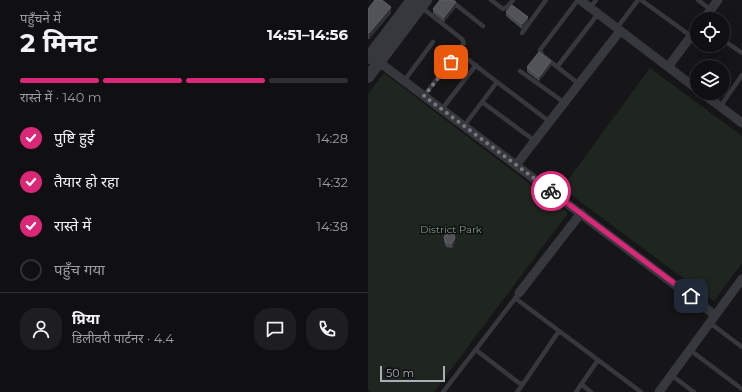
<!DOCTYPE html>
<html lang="hi">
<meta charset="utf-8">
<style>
:root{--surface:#101012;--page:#1e1e20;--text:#f1f3f6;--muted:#9c9d9f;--line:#303032;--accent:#db2777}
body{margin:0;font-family:Montserrat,"Noto Sans Devanagari",sans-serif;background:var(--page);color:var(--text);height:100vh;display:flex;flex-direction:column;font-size:15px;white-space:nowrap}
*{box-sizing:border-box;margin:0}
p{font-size:13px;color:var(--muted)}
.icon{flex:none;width:22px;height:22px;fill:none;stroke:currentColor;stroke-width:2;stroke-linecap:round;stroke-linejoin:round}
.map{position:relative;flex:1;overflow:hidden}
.sheet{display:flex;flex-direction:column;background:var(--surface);width:368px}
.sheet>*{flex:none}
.tools{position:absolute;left:322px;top:12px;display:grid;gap:8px}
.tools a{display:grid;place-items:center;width:40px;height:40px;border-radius:50%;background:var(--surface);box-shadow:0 4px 16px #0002,0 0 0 1px var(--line);font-size:20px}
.scale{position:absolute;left:12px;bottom:10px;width:65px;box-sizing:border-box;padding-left:4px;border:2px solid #a8adb8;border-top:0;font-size:11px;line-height:14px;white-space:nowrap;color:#a8adb8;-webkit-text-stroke:3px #111113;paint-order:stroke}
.pin{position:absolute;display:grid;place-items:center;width:34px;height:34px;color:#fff;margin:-17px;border-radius:8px;box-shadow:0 2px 6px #0006}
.courier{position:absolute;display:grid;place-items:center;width:40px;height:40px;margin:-20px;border:3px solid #db2777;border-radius:50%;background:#fff;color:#222;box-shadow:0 1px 5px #0007}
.headline em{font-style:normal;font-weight:700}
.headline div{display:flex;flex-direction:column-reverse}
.headline{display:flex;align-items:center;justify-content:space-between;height:68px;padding:0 20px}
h1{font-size:26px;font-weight:700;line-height:30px}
.bar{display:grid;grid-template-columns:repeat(4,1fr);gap:6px 4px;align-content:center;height:48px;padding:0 20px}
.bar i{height:5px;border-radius:3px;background:var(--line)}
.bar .current{background:var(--accent)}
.bar p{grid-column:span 4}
.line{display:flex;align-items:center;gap:10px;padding:0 20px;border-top:1px solid var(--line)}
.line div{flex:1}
.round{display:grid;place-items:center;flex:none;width:42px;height:42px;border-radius:16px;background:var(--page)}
ol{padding:0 20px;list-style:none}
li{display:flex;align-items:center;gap:12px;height:44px}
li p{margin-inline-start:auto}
li .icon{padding:4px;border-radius:50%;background:var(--accent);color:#fff;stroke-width:4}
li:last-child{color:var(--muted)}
li i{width:22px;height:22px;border:2px solid var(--line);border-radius:50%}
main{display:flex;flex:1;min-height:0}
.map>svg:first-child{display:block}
.green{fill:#1e261f}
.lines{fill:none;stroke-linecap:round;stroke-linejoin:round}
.service{stroke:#37383d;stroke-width:4.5}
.minor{stroke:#37383d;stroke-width:9}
.tertiary{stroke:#37383d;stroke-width:12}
.wall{fill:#47494d}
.shaded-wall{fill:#2f3033}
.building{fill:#525359;stroke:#5f6168}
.done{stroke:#757880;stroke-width:4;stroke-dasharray:0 7.2}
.route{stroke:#db2777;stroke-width:5}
.labels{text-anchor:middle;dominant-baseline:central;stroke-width:3;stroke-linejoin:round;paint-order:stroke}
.park-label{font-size:10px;fill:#7fa381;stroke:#111113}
</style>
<main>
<section class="sheet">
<div class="headline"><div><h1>2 मिनट</h1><p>पहुँचने में</p></div><em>14:51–14:56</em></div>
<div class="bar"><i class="current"></i><i class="current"></i><i class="current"></i><i></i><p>रास्ते में · 140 m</p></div>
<ol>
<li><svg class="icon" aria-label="check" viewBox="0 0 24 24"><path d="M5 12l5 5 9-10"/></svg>पुष्टि हुई<p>14:28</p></li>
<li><svg class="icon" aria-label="check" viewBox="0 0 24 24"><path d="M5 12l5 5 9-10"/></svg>तैयार हो रहा<p>14:32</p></li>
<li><svg class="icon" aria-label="check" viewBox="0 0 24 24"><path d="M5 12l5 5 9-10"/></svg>रास्ते में<p>14:38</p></li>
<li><i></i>पहुँच गया</li>
</ol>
<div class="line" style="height:72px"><a class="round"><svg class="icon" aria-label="person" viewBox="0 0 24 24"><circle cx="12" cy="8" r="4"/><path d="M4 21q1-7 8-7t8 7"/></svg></a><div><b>प्रिया</b><p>डिलीवरी पार्टनर · 4.4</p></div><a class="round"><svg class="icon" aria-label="chat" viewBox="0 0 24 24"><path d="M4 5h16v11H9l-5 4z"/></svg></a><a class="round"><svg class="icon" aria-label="phone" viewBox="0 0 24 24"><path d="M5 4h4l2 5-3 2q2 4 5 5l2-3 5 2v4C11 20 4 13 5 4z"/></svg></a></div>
</section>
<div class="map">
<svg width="374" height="392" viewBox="0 0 374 392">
<rect width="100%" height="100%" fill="#161618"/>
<path class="green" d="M 282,68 L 374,136 L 374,263 L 346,301 L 194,188 Z
M 16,73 L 200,213 L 66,392 L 3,392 L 0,390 L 0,94 Z"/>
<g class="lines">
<path class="service" d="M 82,0 L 115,26
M 123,0 L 135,9 L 139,7 L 145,0
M 210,0 L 172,50 L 174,55 L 211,84
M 273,0 L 323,36
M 330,0 L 343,10
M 53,7 L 94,39 L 96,43 L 56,96
M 222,8 L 228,0
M 249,28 L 270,0
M 154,33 L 178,0
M 355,40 L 374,53
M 90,52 L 129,82
M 189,67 L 230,14
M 152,71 L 197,103
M 36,81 L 65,42
M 114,102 L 167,141
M 352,107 L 374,75
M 74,109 L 108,65
M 96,126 L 129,82 L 182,122
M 147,298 L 273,392
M 342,323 L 374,347
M 108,350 L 151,383 L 155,384 L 191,331
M 322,350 L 374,389
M 303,375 L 326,392
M 213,384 L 223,392
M 75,392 L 149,296
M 149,392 L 155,384
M 208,392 L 230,360"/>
<path class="minor" d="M 212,0 L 329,89
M 336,19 L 350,0
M 11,62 L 347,315
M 300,67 L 329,28
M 334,93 L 374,123
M 148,165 L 252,31
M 151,293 L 213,213
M 291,392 L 374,279"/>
<path class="tertiary" d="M 0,58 L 44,0
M 0,77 L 58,0"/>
</g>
<path class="wall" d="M 88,7 L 76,22 L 65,13 L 65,9 Z
M 0,9 L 23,13 L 1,39 L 0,39 Z
M 138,12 L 160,22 L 154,29 L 138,16 Z
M 183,66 L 171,81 L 159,72 L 159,67 Z
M 76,237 L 87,243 L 84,248 L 78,247 L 76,241 Z"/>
<path class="shaded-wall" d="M 88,2 L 88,7 L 76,22 L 76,17 Z
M 23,7 L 23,13 L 1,39 L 1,33 Z
M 160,17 L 160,22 L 154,29 L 154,24 Z
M 183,61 L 183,66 L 171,81 L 171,77 Z
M 87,238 L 87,243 L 84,248 L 84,243 Z"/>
<path class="building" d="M 7,0 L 14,0 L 23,7 L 1,33 L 0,32 L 0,9 Z
M 72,0 L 85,0 L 88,2 L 76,17 L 65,9 Z
M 144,5 L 160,17 L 154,24 L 138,12 Z
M 171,52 L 183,61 L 171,77 L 159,67 Z
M 79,232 L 86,233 L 87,238 L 84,243 L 78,243 L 76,237 Z"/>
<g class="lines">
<path class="done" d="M 83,62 L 56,96 L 183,191"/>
<path class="route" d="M 183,191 L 323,296"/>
</g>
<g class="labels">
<g class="park-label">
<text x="83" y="229">District Park</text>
</g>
</g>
</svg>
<div class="tools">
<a><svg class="icon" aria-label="locate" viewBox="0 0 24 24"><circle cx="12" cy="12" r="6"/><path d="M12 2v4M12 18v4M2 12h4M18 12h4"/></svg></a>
<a><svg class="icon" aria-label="layers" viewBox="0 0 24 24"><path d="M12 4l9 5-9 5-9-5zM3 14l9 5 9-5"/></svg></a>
</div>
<div class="scale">50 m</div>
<div class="pin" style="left:83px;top:62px;background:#ea580c"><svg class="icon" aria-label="bag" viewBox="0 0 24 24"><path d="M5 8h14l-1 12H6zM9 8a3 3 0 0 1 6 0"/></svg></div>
<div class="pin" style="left:323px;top:296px;background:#1f2937"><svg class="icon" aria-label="home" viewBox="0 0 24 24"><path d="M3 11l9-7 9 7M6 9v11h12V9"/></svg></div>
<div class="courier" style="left:183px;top:191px"><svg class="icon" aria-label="bike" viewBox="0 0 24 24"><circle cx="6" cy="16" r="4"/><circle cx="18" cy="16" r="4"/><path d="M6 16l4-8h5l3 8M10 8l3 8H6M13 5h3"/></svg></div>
</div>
</main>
